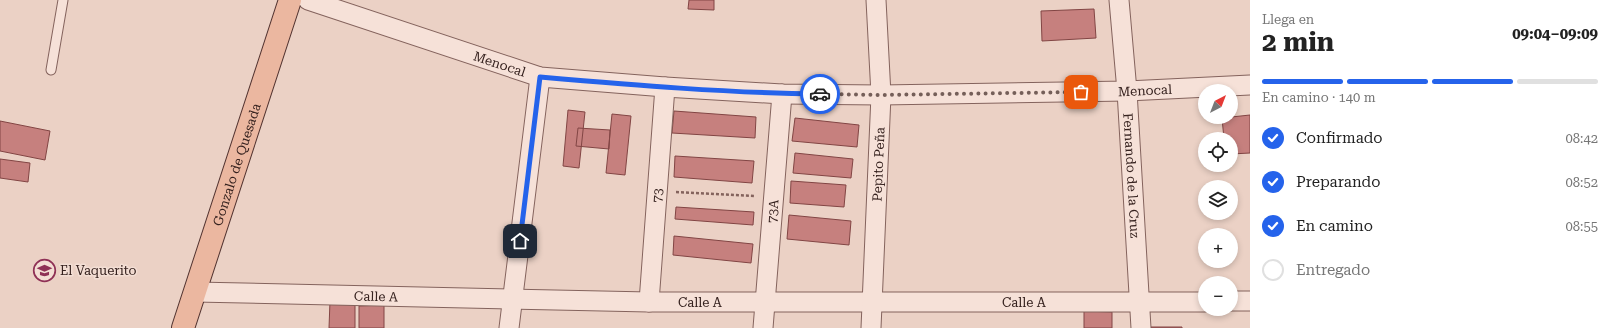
<!DOCTYPE html>
<html lang="es">
<meta charset="utf-8">
<style>
:root{--surface:#fff;--page:#f6f6f6;--text:#222;--muted:#767676;--line:#e0e0e0;--accent:#2563eb}
body{margin:0;font-family:"Roboto Serif",serif;background:var(--page);color:var(--text);height:100vh;display:flex;flex-direction:column;font-size:15px;white-space:nowrap}
*{box-sizing:border-box;margin:0}
p{font-size:13px;color:var(--muted)}
.icon{flex:none;width:22px;height:22px;fill:none;stroke:currentColor;stroke-width:2;stroke-linecap:round;stroke-linejoin:round}
.map{position:relative;flex:1;overflow:hidden}
.sheet{display:flex;flex-direction:column;background:var(--surface);width:360px}
.sheet>*{flex:none}
.needle{width:26px;rotate:42deg}
.tools{position:absolute;left:1198px;top:84px;display:grid;gap:8px}
.tools a{display:grid;place-items:center;width:40px;height:40px;border-radius:50%;background:var(--surface);box-shadow:0 2px 6px #0003;font-size:20px}
.pin{position:absolute;display:grid;place-items:center;width:34px;height:34px;color:#fff;margin:-17px;border-radius:8px;box-shadow:0 2px 6px #0006}
.courier{position:absolute;display:grid;place-items:center;width:40px;height:40px;margin:-20px;border:3px solid #2563eb;border-radius:50%;background:#fff;color:#222;box-shadow:0 1px 5px #0007}
.summary em{font-style:normal;font-weight:700}
.summary div{display:flex;flex-direction:column-reverse}
.summary{display:flex;align-items:center;justify-content:space-between;height:68px;padding:0 12px}
h1{font-size:26px;font-weight:700;line-height:30px}
.bar{display:grid;grid-template-columns:repeat(4,1fr);gap:6px 4px;align-content:center;height:48px;padding:0 12px}
.bar i{height:5px;border-radius:3px;background:var(--line)}
.bar .selected{background:var(--accent)}
.bar p{grid-column:span 4}
ol{padding:0 12px;list-style:none}
li{display:flex;align-items:center;gap:12px;height:44px}
li p{margin-inline-start:auto}
li .icon{padding:4px;border-radius:50%;background:var(--accent);color:#fff;stroke-width:4}
li:last-child{color:var(--muted)}
li i{width:22px;height:22px;border:2px solid var(--line);border-radius:50%}
main{display:flex;flex:1;min-height:0}
.map>svg:first-child{display:block}
.building{fill:#c6807e;stroke:#824544}
.lines{fill:none;stroke-linecap:round;stroke-linejoin:round}
.service-casing{stroke:#84635d;stroke-width:11}
.minor-casing{stroke:#84635d;stroke-width:21}
.primary-casing{stroke:#523330;stroke-width:24}
.path{stroke:#84635d;stroke-width:2.5;stroke-dasharray:3 2;stroke-linecap:butt}
.service{stroke:#f6e1d8;stroke-width:9}
.minor{stroke:#f6e1d8;stroke-width:19}
.primary{stroke:#ebb7a0;stroke-width:22}
.done{stroke:#755f59;stroke-width:4;stroke-dasharray:0 7.2}
.route{stroke:#2563eb;stroke-width:5}
.labels{text-anchor:middle;dominant-baseline:central;stroke-width:3;stroke-linejoin:round;paint-order:stroke}
.street-label{font-size:13px;fill:#36221f;stroke:#f3ded4}
.poi-label{font-size:13px;fill:#36221f;stroke:#f3ded4;text-anchor:start}
</style>
<main>
<div class="map">
<svg width="1250" height="328" viewBox="0 0 1250 328">
<rect width="100%" height="100%" fill="#ebd1c5"/>
<path class="building" d="M 689,0 L 714,0 L 714,10 L 688,9 Z
M 1094,9 L 1096,38 L 1042,41 L 1041,11 Z
M 568,110 L 585,112 L 579,168 L 563,166 Z
M 674,111 L 756,117 L 755,138 L 672,133 Z
M 612,114 L 631,116 L 625,175 L 606,173 Z
M 1250,115 L 1250,153 L 1231,154 L 1231,139 L 1224,139 L 1222,118 Z
M 795,118 L 859,125 L 857,147 L 792,141 Z
M 0,121 L 50,131 L 45,160 L 0,151 Z
M 578,128 L 610,130 L 609,149 L 576,146 Z
M 795,153 L 853,159 L 851,178 L 793,173 Z
M 675,156 L 754,161 L 752,183 L 674,177 Z
M 0,159 L 30,163 L 28,182 L 0,178 Z
M 791,181 L 846,185 L 844,207 L 790,203 Z
M 676,207 L 754,212 L 753,225 L 675,219 Z
M 789,215 L 851,221 L 849,245 L 787,239 Z
M 674,236 L 753,244 L 751,263 L 673,255 Z
M 330,301 L 355,302 L 355,328 L 329,328 Z
M 384,305 L 384,328 L 359,328 L 359,306 Z
M 1084,311 L 1112,312 L 1112,328 L 1084,328 Z
M 1151,327 L 1182,327 L 1182,328 L 1151,328 Z"/>
<g class="lines">
<defs>
<path id="service" d="M 51,70 L 63,0"/>
<g id="minor">
<path id="s1" d="M 308,0 L 540,77 L 665,87 L 782,94 L 881,95 L 1127,91 L 1250,85"/>
<path id="s2" d="M 1119,0 L 1127,91 L 1141,328"/>
<path id="s3" d="M 195,292 L 649,302 L 1205,302"/>
<path d="M 1231,301 L 1250,301"/>
<path id="s4" d="M 649,302 L 665,87"/>
<path d="M 509,328 L 540,77"/>
<path id="s5" d="M 763,328 L 782,94"/>
<path id="s6" d="M 871,328 L 881,95 L 876,0"/>
</g>
<g id="primary">
<path id="s7" d="M 183,328 L 290,0"/>
</g>
</defs>
<use href="#service" class="service-casing"/>
<use href="#minor" class="minor-casing"/>
<use href="#primary" class="primary-casing"/>
<path class="path" d="M 676,192 L 755,196"/>
<use href="#service" class="service"/>
<use href="#minor" class="minor"/>
<use href="#primary" class="primary"/>
</g>
<g class="lines">
<path class="done" d="M 820,94 L 881,95 L 1081,92"/>
<path class="route" d="M 520,241 L 540,77 C 633,85 727,93 820,94"/>
</g>
<defs>
<symbol id="school-ring" viewBox="-11 -11 22 22"><circle r="9.5" fill="#f3ded4" stroke="#8f3156" stroke-width="1.5"/><path d="M0-5L7-2L0 1L-7-2ZM-4 1L0 2.5L4 1V4Q0 6-4 4Z" fill="#8f3156"/></symbol>
</defs>
<g fill-rule="evenodd">
<use href="#school-ring" x="32" y="258" width="25" height="25"/>
</g>
<g class="labels">
<g class="street-label">
<text stroke="none"><textPath href="#s1" startOffset="202">Menocal</textPath></text>
<text stroke="none"><textPath href="#s1" startOffset="850">Menocal</textPath></text>
<text stroke="none"><textPath href="#s7" startOffset="172">Gonzalo de Quesada</textPath></text>
<text stroke="none"><textPath href="#s6" startOffset="164">Pepito Peña</textPath></text>
<text stroke="none"><textPath href="#s2" startOffset="176">Fernando de la Cruz</textPath></text>
<text stroke="none"><textPath href="#s4" startOffset="107">73</textPath></text>
<text stroke="none"><textPath href="#s5" startOffset="117">73A</textPath></text>
<text stroke="none"><textPath href="#s3" startOffset="181">Calle A</textPath></text>
<text stroke="none"><textPath href="#s3" startOffset="505">Calle A</textPath></text>
<text stroke="none"><textPath href="#s3" startOffset="829">Calle A</textPath></text>
</g>
<g class="poi-label">
<text x="60" y="270">El Vaquerito</text>
</g>
</g>
</svg>
<div class="tools">
<a><svg class="needle" viewBox="-14 -14 28 28"><path d="M0-13l5 13h-10z" fill="#e53935"/><path d="M0 13l5-13h-10z" fill="#767676"/></svg></a>
<a><svg class="icon" aria-label="locate" viewBox="0 0 24 24"><circle cx="12" cy="12" r="6"/><path d="M12 2v4M12 18v4M2 12h4M18 12h4"/></svg></a>
<a><svg class="icon" aria-label="layers" viewBox="0 0 24 24"><path d="M12 4l9 5-9 5-9-5zM3 14l9 5 9-5"/></svg></a>
<a>+</a>
<a>−</a>
</div>
<div class="pin" style="left:1081px;top:92px;background:#ea580c"><svg class="icon" aria-label="bag" viewBox="0 0 24 24"><path d="M5 8h14l-1 12H6zM9 8a3 3 0 0 1 6 0"/></svg></div>
<div class="pin" style="left:520px;top:241px;background:#1f2937"><svg class="icon" aria-label="home" viewBox="0 0 24 24"><path d="M3 11l9-7 9 7M6 9v11h12V9"/></svg></div>
<div class="courier" style="left:820px;top:94px"><svg class="icon" aria-label="car" viewBox="0 0 24 24"><path d="M5 17H2v-5l4-1 3-4h7l3 4 3 1v5h-3M9 17h6M6 11h13"/><circle cx="7" cy="17" r="2"/><circle cx="17" cy="17" r="2"/></svg></div>
</div>
<section class="sheet">
<div class="summary"><div><h1>2 min</h1><p>Llega en</p></div><em>09:04–09:09</em></div>
<div class="bar"><i class="selected"></i><i class="selected"></i><i class="selected"></i><i></i><p>En camino · 140 m</p></div>
<ol>
<li><svg class="icon" aria-label="check" viewBox="0 0 24 24"><path d="M5 12l5 5 9-10"/></svg>Confirmado<p>08:42</p></li>
<li><svg class="icon" aria-label="check" viewBox="0 0 24 24"><path d="M5 12l5 5 9-10"/></svg>Preparando<p>08:52</p></li>
<li><svg class="icon" aria-label="check" viewBox="0 0 24 24"><path d="M5 12l5 5 9-10"/></svg>En camino<p>08:55</p></li>
<li><i></i>Entregado</li>
</ol>
</section>
</main>
